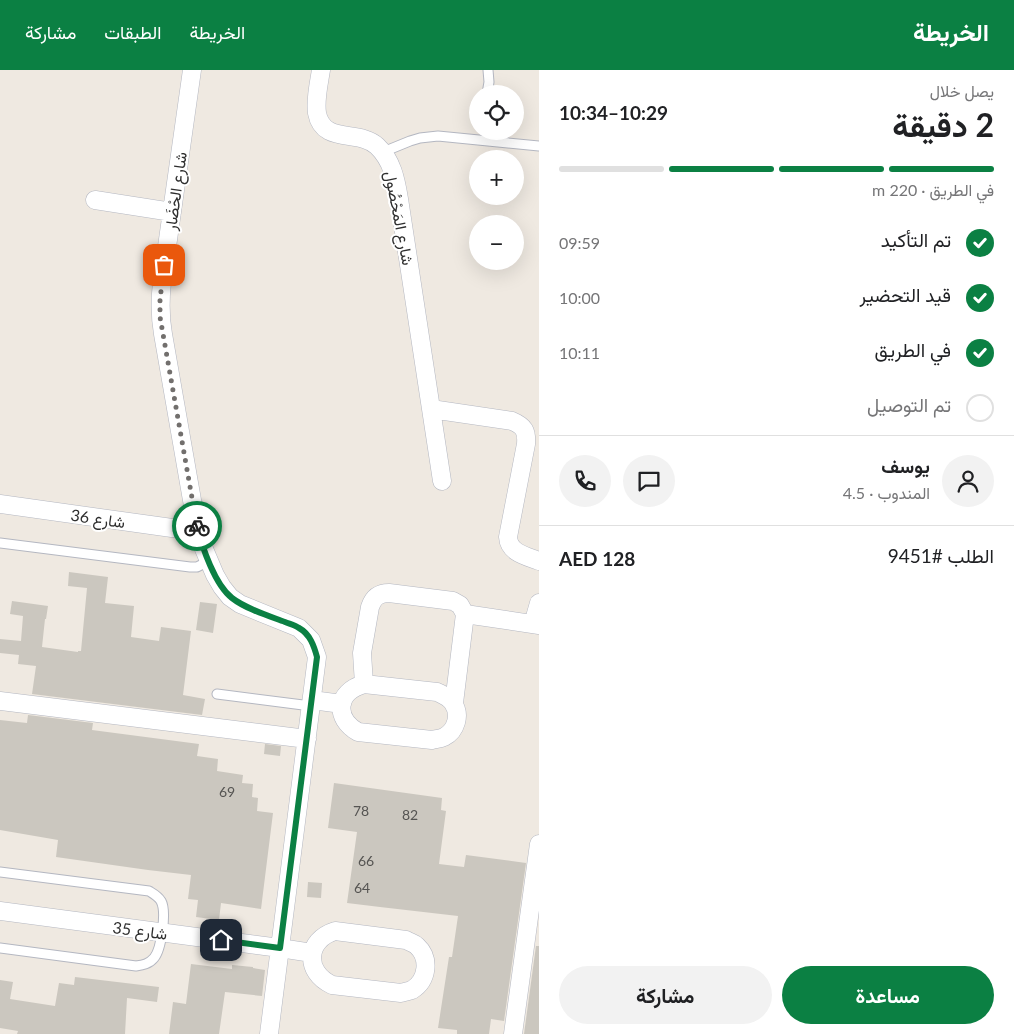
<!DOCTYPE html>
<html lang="ar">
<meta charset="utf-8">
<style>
:root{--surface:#fff;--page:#f2f2f2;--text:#202124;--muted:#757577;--line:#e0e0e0;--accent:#0b8043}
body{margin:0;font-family:Lato,Vazirmatn,sans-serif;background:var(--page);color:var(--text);direction:rtl;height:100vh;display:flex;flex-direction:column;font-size:19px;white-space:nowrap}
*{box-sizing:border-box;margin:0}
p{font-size:16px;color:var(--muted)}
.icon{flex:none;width:28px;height:28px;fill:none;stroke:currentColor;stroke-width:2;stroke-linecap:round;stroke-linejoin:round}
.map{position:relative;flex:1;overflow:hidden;direction:ltr}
.drawer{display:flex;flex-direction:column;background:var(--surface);width:475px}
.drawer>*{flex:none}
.controls{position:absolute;left:469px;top:15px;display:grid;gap:10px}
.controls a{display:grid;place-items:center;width:55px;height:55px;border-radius:50%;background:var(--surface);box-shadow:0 5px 20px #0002;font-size:25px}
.pin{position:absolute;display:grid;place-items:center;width:42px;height:42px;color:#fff;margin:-21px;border-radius:10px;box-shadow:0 2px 8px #0006}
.courier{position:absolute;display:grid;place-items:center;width:50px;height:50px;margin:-25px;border:4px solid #0b8043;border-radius:50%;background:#fff;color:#222;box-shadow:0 1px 6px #0007}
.summary em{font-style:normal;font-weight:700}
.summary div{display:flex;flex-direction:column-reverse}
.summary{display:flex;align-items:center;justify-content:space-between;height:85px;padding:0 20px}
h1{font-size:32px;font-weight:700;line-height:38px}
.bar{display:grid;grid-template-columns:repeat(4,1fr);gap:8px 5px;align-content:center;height:60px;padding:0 20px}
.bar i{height:6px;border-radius:4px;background:var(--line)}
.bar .current{background:var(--accent)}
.bar p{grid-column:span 4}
.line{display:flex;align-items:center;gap:12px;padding:0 20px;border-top:1px solid var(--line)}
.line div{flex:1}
.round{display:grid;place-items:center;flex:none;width:52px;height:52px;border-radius:26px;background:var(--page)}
ol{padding:0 20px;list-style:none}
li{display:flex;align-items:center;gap:15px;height:55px}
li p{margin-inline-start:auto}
li .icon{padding:5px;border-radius:50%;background:var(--accent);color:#fff;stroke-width:4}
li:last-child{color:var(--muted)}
li i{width:28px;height:28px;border:2px solid var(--line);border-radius:50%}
.button{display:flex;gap:10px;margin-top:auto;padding:10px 20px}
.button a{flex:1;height:58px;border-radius:30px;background:var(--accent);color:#fff;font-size:20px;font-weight:700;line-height:58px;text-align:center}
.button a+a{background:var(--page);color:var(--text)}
header{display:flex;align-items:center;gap:30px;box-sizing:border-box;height:70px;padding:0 25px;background:var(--accent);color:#fff}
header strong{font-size:24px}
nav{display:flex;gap:28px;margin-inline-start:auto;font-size:18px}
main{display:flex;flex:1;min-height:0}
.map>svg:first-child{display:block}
.building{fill:#cbc7bf}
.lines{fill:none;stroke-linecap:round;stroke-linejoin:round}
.lane-casing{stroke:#b4b7c1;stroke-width:11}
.street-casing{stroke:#b4b7c1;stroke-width:19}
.lane{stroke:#fff;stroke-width:9}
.street{stroke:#fff;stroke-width:18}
.done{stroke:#726f6d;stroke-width:5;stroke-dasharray:0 9}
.route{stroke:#0b8043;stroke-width:6}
.labels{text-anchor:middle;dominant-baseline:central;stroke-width:4;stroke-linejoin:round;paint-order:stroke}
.number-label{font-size:14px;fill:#555452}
.street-label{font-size:16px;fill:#2e2e2e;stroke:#fff}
</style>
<header>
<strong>الخريطة</strong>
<nav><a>الخريطة</a><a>الطبقات</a><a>مشاركة</a></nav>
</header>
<main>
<section class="drawer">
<div class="summary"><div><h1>2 دقيقة</h1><p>يصل خلال</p></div><em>10:29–10:34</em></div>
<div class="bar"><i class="current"></i><i class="current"></i><i class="current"></i><i></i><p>في الطريق · 220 m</p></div>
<ol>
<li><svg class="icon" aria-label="check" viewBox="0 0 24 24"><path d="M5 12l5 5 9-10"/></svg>تم التأكيد<p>09:59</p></li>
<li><svg class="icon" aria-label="check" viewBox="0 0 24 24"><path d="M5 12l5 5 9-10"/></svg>قيد التحضير<p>10:00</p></li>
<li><svg class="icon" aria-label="check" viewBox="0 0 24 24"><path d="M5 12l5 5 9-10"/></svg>في الطريق<p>10:11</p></li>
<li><i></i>تم التوصيل</li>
</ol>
<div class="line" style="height:90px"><a class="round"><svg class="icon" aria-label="person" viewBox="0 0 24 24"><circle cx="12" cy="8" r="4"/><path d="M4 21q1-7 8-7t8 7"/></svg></a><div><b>يوسف</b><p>المندوب · 4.5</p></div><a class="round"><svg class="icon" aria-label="chat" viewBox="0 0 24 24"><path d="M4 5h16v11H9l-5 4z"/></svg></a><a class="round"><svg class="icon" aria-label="phone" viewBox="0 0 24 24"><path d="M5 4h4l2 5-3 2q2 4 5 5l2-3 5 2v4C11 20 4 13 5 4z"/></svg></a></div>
<div class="line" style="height:65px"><div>الطلب #9451</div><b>AED 128</b></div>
<div class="button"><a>مساعدة</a><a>مشاركة</a></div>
</section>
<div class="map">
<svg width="539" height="964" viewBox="0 0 539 964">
<rect width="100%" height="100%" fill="#efe9e1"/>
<path class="building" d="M 69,502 L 108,507 L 105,533 L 134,536 L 131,567 L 159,571 L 161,557 L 191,561 L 183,625 L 205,629 L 202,645 L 32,624 L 36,596 L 18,594 L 19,585 L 0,583 L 0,569 L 21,571 L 23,546 L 10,544 L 12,531 L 48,536 L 46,549 L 45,549 L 42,577 L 78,582 L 78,581 L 81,581 L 87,518 L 68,516 Z
M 200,532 L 217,534 L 213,563 L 196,560 Z
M 28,645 L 93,653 L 92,660 L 199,674 L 197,686 L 218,689 L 217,701 L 243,705 L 242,713 L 253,714 L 252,727 L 258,728 L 257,741 L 273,743 L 261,839 L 221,833 L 219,850 L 196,847 L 198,830 L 188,829 L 191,805 L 148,800 L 56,787 L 58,770 L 0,760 L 0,650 L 27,653 Z
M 265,674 L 281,676 L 280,686 L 264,684 Z
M 334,713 L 442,728 L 441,740 L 446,741 L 439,794 L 464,797 L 466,785 L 526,793 L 504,951 L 491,949 L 489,964 L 457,964 L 457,960 L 438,958 L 449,887 L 452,887 L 458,846 L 380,837 L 347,833 L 357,762 L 328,758 Z
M 308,812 L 322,813 L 321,828 L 307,827 Z
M 536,876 L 539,876 L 539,964 L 524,964 Z
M 191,894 L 232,899 L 232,895 L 253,897 L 253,898 L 265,900 L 262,926 L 225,922 L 219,964 L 169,964 L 173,932 L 186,934 Z
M 75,907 L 159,917 L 157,932 L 127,928 L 125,964 L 17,964 L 18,961 L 0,958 L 0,910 L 13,912 L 10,929 L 55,936 L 59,913 L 74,915 Z"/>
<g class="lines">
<defs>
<path id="lane" d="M 487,24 L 489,12 L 488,0
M 383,82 L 410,71 L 420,68 L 438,66 L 539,76
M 0,473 L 190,497 L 197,497 L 209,491
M 217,624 L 311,636
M 0,802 L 149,821 C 154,824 158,826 161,831 C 167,842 161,880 154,888 C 149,894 143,895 136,896 L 0,878"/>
<path id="street" d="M 192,0 L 162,212 C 160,230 160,247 163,264 L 196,453 L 204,479 L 215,505 L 222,517 L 230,527 L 240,534 L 299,558 L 311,570 L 317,587 L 269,964
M 321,0 C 319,13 315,29 317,43 C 323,75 359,59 377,76 C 392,90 396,110 399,129 L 442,411
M 95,130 L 172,142
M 431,339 L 512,351 C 524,356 527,361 526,374 L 508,467 C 509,483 526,486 539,491
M 0,434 L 172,458 L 182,458 L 196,453
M 465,544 L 539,555
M 533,554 L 539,533
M 364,614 L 437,622 C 443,625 449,627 453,633 C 461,645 456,661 444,667 C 440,669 436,669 432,670 L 358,662 C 334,648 336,622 364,614 Z
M 364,614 L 362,583 L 370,537 C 373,528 378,523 389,523 L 453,531 L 460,535 L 465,544 L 454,633
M 312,630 L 342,634
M 0,631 L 307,669
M 0,841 L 280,878 L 312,883
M 335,861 L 406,870 C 409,872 414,873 417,876 C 430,888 428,910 412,920 C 409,921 404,922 401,923 L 332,915 C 304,902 306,870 335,861 Z
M 513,964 L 539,774"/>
</defs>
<use href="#lane" class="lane-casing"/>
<use href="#street" class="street-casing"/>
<use href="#lane" class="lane"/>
<use href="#street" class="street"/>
</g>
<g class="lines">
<path class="done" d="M 164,195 L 160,230 L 160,247 L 197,456"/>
<path class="route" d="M 197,456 C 202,477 215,515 232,528 C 246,539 269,546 285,552 C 290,554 295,555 299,558 C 310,564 314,576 317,587 L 280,878 L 221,870"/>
</g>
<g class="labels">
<g class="number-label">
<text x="227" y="721">69</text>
<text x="361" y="740">78</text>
<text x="410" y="744">82</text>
<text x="366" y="790">66</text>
<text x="362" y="817">64</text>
</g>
<g class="street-label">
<text transform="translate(175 121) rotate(-82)">شارع الحْضَار</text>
<text transform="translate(400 148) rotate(79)">شارع المَحْصُول</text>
<text transform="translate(98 448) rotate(8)">شارع 36</text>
<text transform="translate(140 860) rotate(7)">شارع 35</text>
</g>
</g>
</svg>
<div class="controls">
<a><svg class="icon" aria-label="locate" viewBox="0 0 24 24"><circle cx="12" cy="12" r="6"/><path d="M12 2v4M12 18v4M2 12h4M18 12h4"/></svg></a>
<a>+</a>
<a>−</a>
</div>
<div class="pin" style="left:164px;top:195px;background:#ea580c"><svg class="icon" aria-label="bag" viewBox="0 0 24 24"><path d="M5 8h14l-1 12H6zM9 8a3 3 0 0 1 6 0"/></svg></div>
<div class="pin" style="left:221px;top:870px;background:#1f2937"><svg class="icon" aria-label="home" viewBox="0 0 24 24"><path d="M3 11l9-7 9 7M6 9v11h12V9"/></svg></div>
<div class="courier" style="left:197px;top:456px"><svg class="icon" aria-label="bike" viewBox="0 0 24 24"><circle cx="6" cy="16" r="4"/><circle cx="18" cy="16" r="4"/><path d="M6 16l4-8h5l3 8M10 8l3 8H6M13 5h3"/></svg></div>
</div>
</main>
